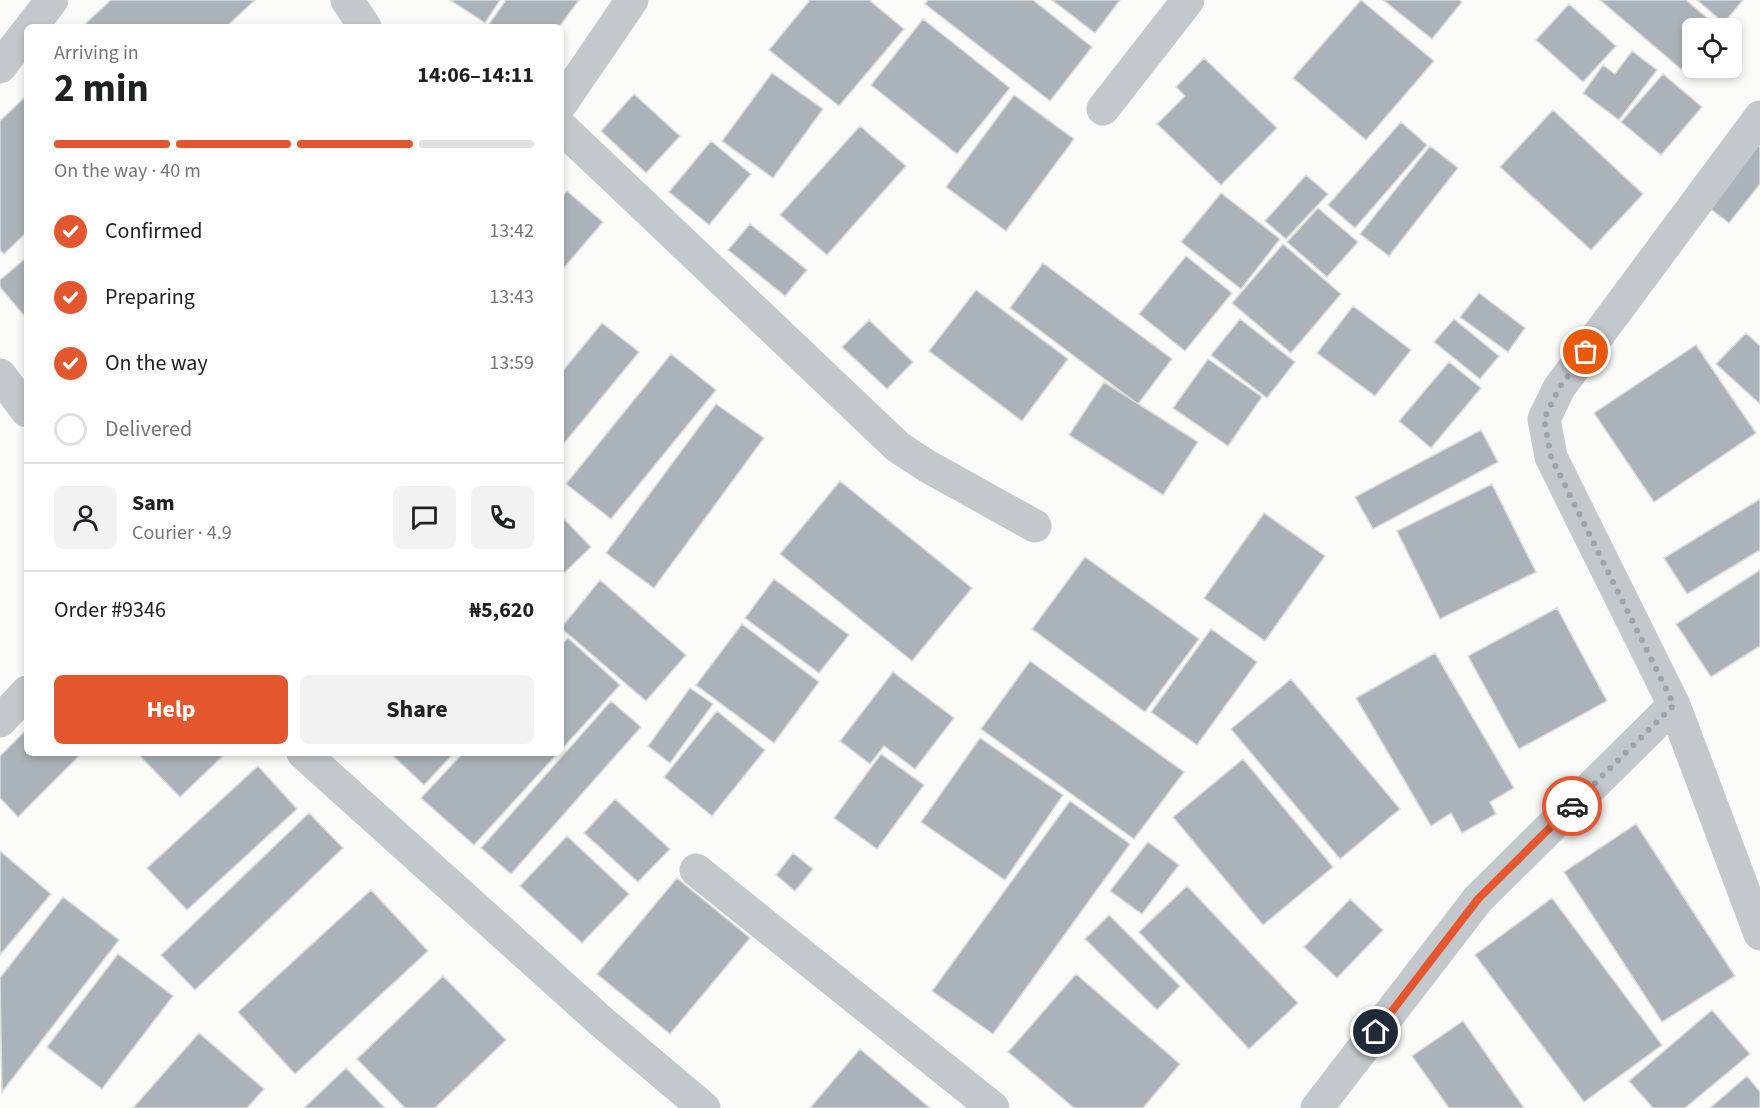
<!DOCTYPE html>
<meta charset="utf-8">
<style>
:root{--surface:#fff;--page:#f2f2f2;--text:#202124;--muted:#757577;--line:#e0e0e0;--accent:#e4572e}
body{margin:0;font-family:"Source Sans 3",sans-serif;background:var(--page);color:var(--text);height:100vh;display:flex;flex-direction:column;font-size:22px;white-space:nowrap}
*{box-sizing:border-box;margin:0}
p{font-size:20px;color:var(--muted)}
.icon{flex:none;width:33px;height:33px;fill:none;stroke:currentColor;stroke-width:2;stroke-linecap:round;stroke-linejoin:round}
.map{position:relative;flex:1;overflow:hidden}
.side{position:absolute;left:24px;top:24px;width:540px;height:732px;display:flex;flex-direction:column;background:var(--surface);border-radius:9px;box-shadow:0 3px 9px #0003}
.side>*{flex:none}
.controls{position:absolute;left:1682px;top:18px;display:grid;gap:12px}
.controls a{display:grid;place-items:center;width:60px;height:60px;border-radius:9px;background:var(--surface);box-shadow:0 3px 9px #0003;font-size:30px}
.pin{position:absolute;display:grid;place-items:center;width:51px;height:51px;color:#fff;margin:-26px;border:3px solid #fff;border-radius:50%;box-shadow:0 2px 6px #0007}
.courier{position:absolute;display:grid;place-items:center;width:60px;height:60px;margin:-30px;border:4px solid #e4572e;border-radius:50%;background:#fff;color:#222;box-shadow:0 2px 8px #0007}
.overview em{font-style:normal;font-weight:700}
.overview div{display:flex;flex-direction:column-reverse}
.overview{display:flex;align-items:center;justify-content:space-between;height:102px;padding:0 30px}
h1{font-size:39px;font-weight:700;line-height:45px}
.bar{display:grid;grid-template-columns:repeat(4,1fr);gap:9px 6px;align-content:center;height:72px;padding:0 30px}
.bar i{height:8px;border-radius:4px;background:var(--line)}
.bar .current{background:var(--accent)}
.bar p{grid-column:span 4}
.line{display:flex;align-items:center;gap:15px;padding:0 30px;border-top:2px solid var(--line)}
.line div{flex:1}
.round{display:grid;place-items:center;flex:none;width:63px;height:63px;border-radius:9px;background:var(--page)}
ol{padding:0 30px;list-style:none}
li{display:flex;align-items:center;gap:18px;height:66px}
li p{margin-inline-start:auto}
li .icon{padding:6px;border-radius:50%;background:var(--accent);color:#fff;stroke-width:4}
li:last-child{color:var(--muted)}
li i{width:33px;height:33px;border:3px solid var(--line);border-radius:50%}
.primary-button{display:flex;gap:12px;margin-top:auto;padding:12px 30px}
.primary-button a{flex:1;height:69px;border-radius:9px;background:var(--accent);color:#fff;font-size:24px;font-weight:700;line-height:69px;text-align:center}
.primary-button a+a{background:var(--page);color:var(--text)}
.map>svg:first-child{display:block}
.building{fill:#aab3b9;stroke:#dcdcda;stroke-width:1.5}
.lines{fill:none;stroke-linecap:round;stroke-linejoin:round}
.minor{stroke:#c3c8cc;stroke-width:33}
.done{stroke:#99a4ac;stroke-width:6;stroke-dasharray:0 10.8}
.route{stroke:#e4572e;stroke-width:8}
</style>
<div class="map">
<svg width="1760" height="1108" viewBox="0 0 1760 1108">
<rect width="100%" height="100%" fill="#fafaf8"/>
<path class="building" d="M 111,0 L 255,0 L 226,27 L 89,27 L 86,23 Z
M 450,0 L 500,0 L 485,23 Z
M 506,0 L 579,0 L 559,27 L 487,27 Z
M 810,0 L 869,0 L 904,29 L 839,106 L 769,50 Z
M 928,0 L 1033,0 L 1092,47 L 1050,101 L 925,4 Z
M 1052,0 L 1120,0 L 1095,33 Z
M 1361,0 L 1434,61 L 1366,140 L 1293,78 Z
M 1383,0 L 1459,0 L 1462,2 L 1432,39 Z
M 1600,0 L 1686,0 L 1719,28 L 1692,28 L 1692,59 L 1682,70 Z
M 1697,0 L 1743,0 L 1724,23 Z
M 1569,4 L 1616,46 L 1583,82 L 1536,40 Z
M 923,19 L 1010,88 L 957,154 L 871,85 Z
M 1632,51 L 1657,70 L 1619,120 L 1583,93 L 1603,65 L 1615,74 Z
M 1204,58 L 1277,128 L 1221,185 L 1157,124 L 1185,96 L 1176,87 Z
M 772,73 L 823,109 L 773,178 L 722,141 Z
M 1663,74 L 1702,107 L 1661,155 L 1621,122 Z
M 634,94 L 680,136 L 646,173 L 601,131 Z
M 27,95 L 27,232 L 4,254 L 0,250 L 0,121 Z
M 1014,95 L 1074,139 L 1006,231 L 946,187 Z
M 1553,110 L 1643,194 L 1591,250 L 1500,167 Z
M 1401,122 L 1427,145 L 1355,228 L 1328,205 Z
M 860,126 L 906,166 L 827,255 L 780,215 Z
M 711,141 L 751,174 L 709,225 L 669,192 Z
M 1756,144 L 1760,147 L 1760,184 L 1729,223 L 1708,207 Z
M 1430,146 L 1458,168 L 1389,256 L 1360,234 Z
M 1306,175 L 1328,194 L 1286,239 L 1265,221 Z
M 567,191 L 603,222 L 562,270 L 561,198 Z
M 1221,193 L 1280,239 L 1241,289 L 1181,242 Z
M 1318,208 L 1358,242 L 1327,277 L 1287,242 Z
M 750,224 L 807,270 L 785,296 L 728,250 Z
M 1283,244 L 1341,294 L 1291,353 L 1232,303 Z
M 1186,256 L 1232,293 L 1185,351 L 1139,314 Z
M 27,257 L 27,319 L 0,287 L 0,280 Z
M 1043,263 L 1172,359 L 1138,404 L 1010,308 Z
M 976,290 L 1068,359 L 1022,421 L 929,351 Z
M 1479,293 L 1525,328 L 1508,352 L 1460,317 Z
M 1353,306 L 1411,350 L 1375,396 L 1317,353 Z
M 1240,319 L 1295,362 L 1267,398 L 1211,355 Z
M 1454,319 L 1499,356 L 1480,379 L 1434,342 Z
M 869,320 L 913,362 L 887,389 L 842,347 Z
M 602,323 L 639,352 L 561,447 L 561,373 Z
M 1746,333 L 1760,346 L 1760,404 L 1716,364 Z
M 1696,345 L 1756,433 L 1654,502 L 1594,413 Z
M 671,354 L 716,390 L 611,519 L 566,484 Z
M 1208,359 L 1262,397 L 1228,446 L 1173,408 Z
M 1449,362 L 1481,388 L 1431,448 L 1399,421 Z
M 1104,382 L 1198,442 L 1163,495 L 1069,435 Z
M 716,404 L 764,438 L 654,588 L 606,553 Z
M 1481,430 L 1498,462 L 1373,529 L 1355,497 Z
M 840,481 L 972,588 L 912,661 L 780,554 Z
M 1492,484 L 1536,572 L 1440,619 L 1397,531 Z
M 1760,499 L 1760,550 L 1687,594 L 1664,558 Z
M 1264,513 L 1325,556 L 1265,641 L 1204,598 Z
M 561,516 L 591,547 L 561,576 Z
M 1085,557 L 1199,639 L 1145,712 L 1032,629 Z
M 1760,570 L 1760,646 L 1711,677 L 1676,624 Z
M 774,579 L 849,635 L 819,673 L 745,618 Z
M 600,580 L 686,655 L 646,701 L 561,628 Z
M 1557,608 L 1607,701 L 1519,749 L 1468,656 Z
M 742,624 L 819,682 L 774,743 L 696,685 Z
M 1211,629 L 1257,662 L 1197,745 L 1151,712 Z
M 568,638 L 620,685 L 561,750 L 561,645 Z
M 1435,653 L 1514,788 L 1490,802 L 1496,814 L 1462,833 L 1451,813 L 1431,826 L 1356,698 Z
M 1030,661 L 1184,772 L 1134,839 L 981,729 Z
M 893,672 L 954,718 L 915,769 L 884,746 L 870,764 L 840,741 Z
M 1291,679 L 1400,809 L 1340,859 L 1231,729 Z
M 690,688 L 713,704 L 670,763 L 648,746 Z
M 611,701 L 641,727 L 511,874 L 481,848 Z
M 717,711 L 765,750 L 712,816 L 664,777 Z
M 27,729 L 27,753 L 82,753 L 18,817 L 0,798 L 0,756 Z
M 980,738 L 1063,795 L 1005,880 L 921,822 Z
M 137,753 L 226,753 L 180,797 Z
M 390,753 L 454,753 L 424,785 Z
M 463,753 L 558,753 L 474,845 L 421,798 Z
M 881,754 L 924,785 L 877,849 L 834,818 Z
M 1243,759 L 1333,867 L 1263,925 L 1173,817 Z
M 258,766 L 297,809 L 187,910 L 147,868 Z
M 615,799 L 670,849 L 638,882 L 584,833 Z
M 1070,801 L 1130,844 L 993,1034 L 932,991 Z
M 309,813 L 343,848 L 195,990 L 161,955 Z
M 1636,824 L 1735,976 L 1662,1022 L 1564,872 Z
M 567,836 L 629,894 L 582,943 L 520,886 Z
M 1148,842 L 1179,865 L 1142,914 L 1110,891 Z
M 0,851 L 51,894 L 0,955 Z
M 793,853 L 813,869 L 795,891 L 776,875 Z
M 677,878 L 750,938 L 670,1034 L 597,974 Z
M 1187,886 L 1298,1003 L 1249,1049 L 1139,932 Z
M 371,890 L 428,951 L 295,1074 L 238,1012 Z
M 63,897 L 119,940 L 2,1092 L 0,978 Z
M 1552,898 L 1662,1045 L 1584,1102 L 1475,955 Z
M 1350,899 L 1383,930 L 1337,978 L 1304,947 Z
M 1109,915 L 1180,986 L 1157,1010 L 1085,939 Z
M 118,954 L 173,996 L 102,1089 L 47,1047 Z
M 1076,974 L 1180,1064 L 1143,1108 L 1074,1108 L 1008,1052 Z
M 443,976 L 506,1040 L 435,1108 L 405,1108 L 357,1059 Z
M 1712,1010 L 1750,1054 L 1685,1108 L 1653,1108 L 1629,1081 Z
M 1463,1021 L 1524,1108 L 1449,1108 L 1412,1056 Z
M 199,1033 L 264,1089 L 247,1108 L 133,1108 Z
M 860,1049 L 930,1108 L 810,1108 Z
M 346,1068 L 385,1108 L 304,1108 Z
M 1747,1076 L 1760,1092 L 1760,1108 L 1710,1108 Z"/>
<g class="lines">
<path class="minor" d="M 347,0 L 365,27
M 31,27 L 52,0
M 0,67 L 27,32
M 561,104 L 632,0
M 1103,109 L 1188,0
M 1760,117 L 1559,388 L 1544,419 L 1551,457 L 1674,705 L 1760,934
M 561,127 L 898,447 L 927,466 L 1035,526
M 0,375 L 27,411
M 0,721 L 27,692
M 303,753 L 603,1023 L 704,1108
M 696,870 L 993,1108
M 1317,1108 L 1478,899 L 1674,705"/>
</g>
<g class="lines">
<path class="done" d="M 1572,806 L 1674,705 L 1551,457 L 1544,419 L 1559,388 L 1586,352"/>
<path class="route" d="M 1376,1032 L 1478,899 L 1572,806"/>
</g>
</svg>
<div class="controls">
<a><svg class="icon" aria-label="locate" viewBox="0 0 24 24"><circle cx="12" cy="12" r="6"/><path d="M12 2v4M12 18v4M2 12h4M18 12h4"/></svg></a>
</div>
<div class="pin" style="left:1586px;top:352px;background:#ea580c"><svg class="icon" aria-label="bag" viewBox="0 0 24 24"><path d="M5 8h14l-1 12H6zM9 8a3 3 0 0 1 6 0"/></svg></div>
<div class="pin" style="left:1376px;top:1032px;background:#1f2937"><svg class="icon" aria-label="home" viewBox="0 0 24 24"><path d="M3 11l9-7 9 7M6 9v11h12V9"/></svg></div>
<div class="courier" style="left:1572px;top:806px"><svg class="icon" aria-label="car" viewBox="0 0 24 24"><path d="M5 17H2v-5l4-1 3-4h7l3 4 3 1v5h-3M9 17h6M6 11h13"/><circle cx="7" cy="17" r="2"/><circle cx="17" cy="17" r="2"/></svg></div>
<section class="side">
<div class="overview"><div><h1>2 min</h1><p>Arriving in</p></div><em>14:06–14:11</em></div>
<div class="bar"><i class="current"></i><i class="current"></i><i class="current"></i><i></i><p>On the way · 40 m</p></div>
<ol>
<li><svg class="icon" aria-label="check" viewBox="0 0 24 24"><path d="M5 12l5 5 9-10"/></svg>Confirmed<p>13:42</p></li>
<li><svg class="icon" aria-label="check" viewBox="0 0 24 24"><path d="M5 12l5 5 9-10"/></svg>Preparing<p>13:43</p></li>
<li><svg class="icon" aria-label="check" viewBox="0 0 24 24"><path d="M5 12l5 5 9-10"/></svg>On the way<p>13:59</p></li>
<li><i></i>Delivered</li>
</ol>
<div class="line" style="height:108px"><a class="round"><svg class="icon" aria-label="person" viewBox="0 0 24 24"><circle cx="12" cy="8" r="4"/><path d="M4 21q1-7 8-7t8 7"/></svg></a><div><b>Sam</b><p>Courier · 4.9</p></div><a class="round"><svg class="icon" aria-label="chat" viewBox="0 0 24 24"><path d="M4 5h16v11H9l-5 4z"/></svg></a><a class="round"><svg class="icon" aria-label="phone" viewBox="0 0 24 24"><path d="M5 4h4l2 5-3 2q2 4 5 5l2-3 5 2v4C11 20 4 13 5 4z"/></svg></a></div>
<div class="line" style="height:78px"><div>Order #9346</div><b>₦5,620</b></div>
<div class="primary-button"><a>Help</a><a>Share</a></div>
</section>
</div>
